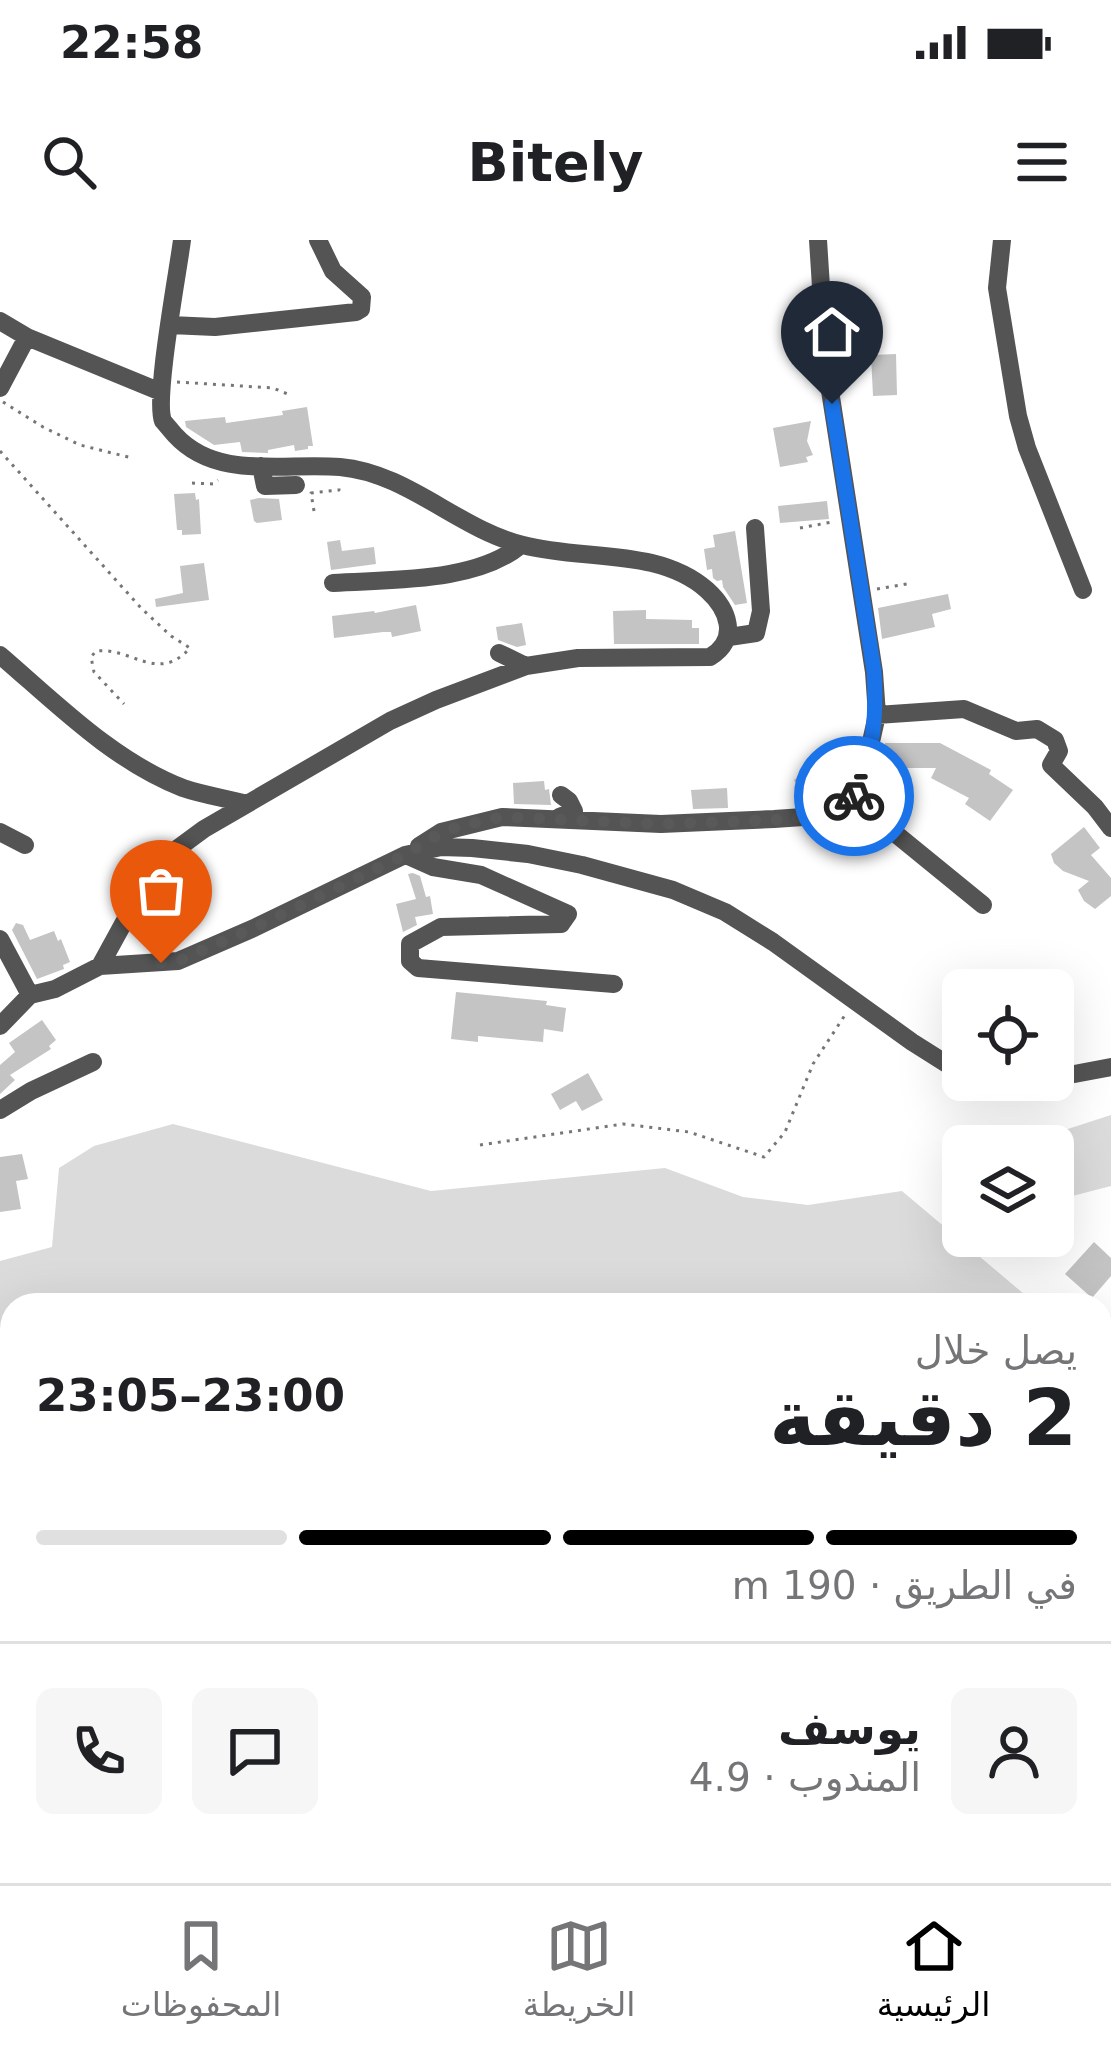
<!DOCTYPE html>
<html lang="ar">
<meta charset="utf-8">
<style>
:root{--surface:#fff;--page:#f6f6f6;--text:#202124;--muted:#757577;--line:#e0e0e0;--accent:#000}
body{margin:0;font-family:"DejaVu Sans","Noto Sans Arabic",sans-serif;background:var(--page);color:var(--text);direction:rtl;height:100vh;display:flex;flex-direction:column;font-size:45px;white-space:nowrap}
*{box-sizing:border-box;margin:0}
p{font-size:39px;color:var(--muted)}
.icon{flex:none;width:66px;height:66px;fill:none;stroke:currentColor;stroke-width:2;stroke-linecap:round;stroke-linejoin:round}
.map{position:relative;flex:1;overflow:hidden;direction:ltr}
.side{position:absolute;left:0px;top:1053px;width:1113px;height:591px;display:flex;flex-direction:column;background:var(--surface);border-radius:36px 36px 0 0;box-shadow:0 12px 48px #0002;direction:rtl}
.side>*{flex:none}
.fabs{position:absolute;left:942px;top:729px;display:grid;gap:24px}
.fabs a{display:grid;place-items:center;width:132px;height:132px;border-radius:18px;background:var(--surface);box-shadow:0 12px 48px #0002;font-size:60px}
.pin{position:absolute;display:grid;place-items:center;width:102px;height:102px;color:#fff;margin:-123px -51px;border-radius:50% 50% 50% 0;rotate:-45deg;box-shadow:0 0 12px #0007}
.pin .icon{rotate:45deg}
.courier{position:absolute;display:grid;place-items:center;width:120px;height:120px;margin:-60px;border:9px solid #1a73e8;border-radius:50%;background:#fff;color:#222;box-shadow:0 3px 15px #0007}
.head em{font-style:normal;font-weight:700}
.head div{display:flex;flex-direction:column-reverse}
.head{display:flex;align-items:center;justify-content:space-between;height:204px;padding:0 36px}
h1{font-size:78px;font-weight:700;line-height:90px}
.bar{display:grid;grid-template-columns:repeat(4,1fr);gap:18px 12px;align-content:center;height:144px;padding:0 36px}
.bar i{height:15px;border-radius:9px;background:var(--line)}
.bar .on{background:var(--accent)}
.bar p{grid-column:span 4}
.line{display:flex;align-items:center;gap:30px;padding:0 36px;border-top:3px solid var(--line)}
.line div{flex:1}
.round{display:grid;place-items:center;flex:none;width:126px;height:126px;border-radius:18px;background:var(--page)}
.status{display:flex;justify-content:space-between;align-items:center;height:84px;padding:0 60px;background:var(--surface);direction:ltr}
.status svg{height:33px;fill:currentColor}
header{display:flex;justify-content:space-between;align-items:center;height:156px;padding:0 36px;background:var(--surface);font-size:54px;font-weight:700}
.tabs{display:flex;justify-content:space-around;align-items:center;height:168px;border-top:3px solid var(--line);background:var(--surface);font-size:33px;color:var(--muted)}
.tabs a{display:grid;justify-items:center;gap:6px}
.tabs .on{color:var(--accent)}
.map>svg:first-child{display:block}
.green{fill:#dbdbdb}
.building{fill:#c4c4c4}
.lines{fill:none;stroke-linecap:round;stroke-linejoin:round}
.major-casing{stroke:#dbdbdb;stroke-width:30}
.path{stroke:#767676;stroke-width:3;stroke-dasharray:3 6;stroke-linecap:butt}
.minor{stroke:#545454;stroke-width:18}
.major{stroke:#000;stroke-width:24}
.done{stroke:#595959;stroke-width:12;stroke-dasharray:0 21.6}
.route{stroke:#1a73e8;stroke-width:15}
</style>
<div class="status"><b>22:58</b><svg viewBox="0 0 49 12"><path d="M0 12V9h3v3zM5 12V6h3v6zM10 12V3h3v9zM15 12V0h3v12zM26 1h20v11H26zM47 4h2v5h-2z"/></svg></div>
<header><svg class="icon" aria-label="menu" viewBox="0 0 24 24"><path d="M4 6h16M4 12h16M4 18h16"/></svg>Bitely<svg class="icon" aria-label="search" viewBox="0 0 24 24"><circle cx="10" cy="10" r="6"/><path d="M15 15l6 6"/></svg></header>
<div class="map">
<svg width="1111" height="1643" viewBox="0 0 1111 1643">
<rect width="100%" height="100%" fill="#fff"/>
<path class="green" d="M 1111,875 L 1111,946 L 1053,961 L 1053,906 L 1015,906 Z
M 173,884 L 431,951 L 665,928 L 743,957 L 808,965 L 902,951 L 1037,1065 L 12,1065 L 12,1247 L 0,1251 L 0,1021 L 52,1007 L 59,928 L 94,906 Z
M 1111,1075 L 1111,1199 L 1101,1193 L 1101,1090 Z"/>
<path class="building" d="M 896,114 L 897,155 L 873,156 L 871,115 Z
M 307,167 L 313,206 L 308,206 L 308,209 L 295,211 L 294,205 L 268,210 L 268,213 L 242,212 L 240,202 L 214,205 L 186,187 L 185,181 L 225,177 L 226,183 L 283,175 L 282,171 Z
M 811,181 L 807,201 L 813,215 L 806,217 L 808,222 L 780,227 L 773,188 Z
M 195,253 L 196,260 L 199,259 L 201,294 L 182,295 L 182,290 L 177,290 L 174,254 Z
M 259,258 L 279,259 L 282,280 L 257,283 L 254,281 L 250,260 Z
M 827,261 L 829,279 L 780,283 L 778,266 Z
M 735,291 L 747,363 L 735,365 L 723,347 L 722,340 L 717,341 L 713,338 L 712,329 L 707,330 L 704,309 L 715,307 L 713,295 Z
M 340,300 L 342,311 L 374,307 L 376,324 L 331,330 L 327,302 Z
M 204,323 L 209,360 L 156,367 L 155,359 L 183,353 L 180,326 Z
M 948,354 L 951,369 L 932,374 L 935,387 L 882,399 L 878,368 Z
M 416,365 L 421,391 L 392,397 L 391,392 L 383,392 L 334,398 L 332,376 L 374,371 L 375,373 Z
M 646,370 L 646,379 L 692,380 L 692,388 L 699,388 L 699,404 L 614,404 L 613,371 Z
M 522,383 L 526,405 L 517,407 L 498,400 L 496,387 Z
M 885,503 L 940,503 L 991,530 L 989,534 L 1013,550 L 990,581 L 965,564 L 969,558 L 931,538 L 936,528 L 897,528 L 893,521 L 885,522 Z
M 819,525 L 833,548 L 815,559 L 809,549 L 802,554 L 794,540 Z
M 544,541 L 545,550 L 549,549 L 551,565 L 514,564 L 513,543 Z
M 727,548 L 728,568 L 693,569 L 691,550 Z
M 1084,587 L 1100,608 L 1091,615 L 1111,638 L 1111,656 L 1095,669 L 1084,661 L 1078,650 L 1089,641 L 1063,631 L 1054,623 L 1051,614 Z
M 413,633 L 420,636 L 426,657 L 430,656 L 433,674 L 415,677 L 417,685 L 403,692 L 396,664 L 416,659 L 408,634 Z
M 16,683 L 23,685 L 30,700 L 54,691 L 58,701 L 61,699 L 70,722 L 63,725 L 64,729 L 37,739 L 12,690 Z
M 456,752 L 547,761 L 546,765 L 566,768 L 563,792 L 544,789 L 543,802 L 478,796 L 478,802 L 451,799 Z
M 42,780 L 56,800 L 49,806 L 51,809 L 10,835 L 15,840 L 0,854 L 0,825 L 15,812 L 9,803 Z
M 588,833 L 603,860 L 582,871 L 576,861 L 560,870 L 551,854 Z
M 22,914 L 28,939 L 16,941 L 21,969 L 0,972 L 0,917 Z
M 1094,1002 L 1111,1018 L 1111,1036 L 1092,1058 L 1065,1034 Z
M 445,1632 L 487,1632 L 488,1643 L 445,1643 Z
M 932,1632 L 1006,1632 L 1004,1643 L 990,1643 L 968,1637 L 967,1643 L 930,1643 Z"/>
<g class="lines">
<defs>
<path id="major" d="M 1101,1278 L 1111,1284
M 0,1286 L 12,1283"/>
</defs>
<use href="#major" class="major-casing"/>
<path class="path" d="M 177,142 L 273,148 L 290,155
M 3,162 L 43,187 L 80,205 L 132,218
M 0,211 L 141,368 L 171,396 L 190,408 C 158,444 132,407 96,411 L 91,417 L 94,432 L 124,464
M 192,243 L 213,244 L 218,240
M 314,271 L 311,253 L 339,250 L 339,246
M 800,288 L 832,282
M 877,349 L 907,344
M 480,905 L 623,884 L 689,892 L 764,917 L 785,892 L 813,824 L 845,775"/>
<path class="minor" d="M 1002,0 L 997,48 L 1018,176 L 1027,208 L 1083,350
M 0,81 L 27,97 L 161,152
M 170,85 L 215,87 L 356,72 L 361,69 L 362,57 L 333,31 L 318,0
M 0,148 L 27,97
M 261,226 L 265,246 L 296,245
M 333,343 C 391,339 475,343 521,305
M 729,397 L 756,393 L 761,371 L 755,288
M 499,413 L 526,426
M 0,415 C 56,463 113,521 183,548 C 203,555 226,558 247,564
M 877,475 L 964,469 L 1016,491 L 1037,489 L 1055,500 L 1059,511 L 1051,525 L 1095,567 L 1111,588
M 853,559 L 983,665
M 559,577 L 574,571 L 569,561 L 561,555
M 0,592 L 25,605
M 419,606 L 441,592 L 502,577 L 661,584 L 774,579 L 818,576 L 839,571 L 853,559 L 864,533 L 877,475 L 874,432 L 826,125 L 818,0
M 406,615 L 433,627 L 481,635 L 568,674 L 561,684 L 441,687 L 410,704 L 410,721 L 418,728 L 614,744
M 0,699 L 30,755
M 100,726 L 152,631 L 166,617 L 204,589 L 390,481 L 436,460 L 526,426 L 578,418 L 710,417 C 740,399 728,369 707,350 C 658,307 582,321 523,305 C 458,289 408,233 340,227 C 285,222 217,241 175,195 C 174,194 164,182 163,181 C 154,158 178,32 182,0
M 0,786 L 30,755 L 55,749 L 100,726 L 178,721 L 254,688 L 405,615 L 441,607 L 472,608 L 528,614 L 582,625 L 673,650 L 725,672 L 773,702 L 912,802 L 950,826 L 963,830
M 1053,838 L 1111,827
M 1023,840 L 1030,840
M 0,870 L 31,851 L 93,822
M 0,1305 L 12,1300
M 0,1358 L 12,1357
M 1101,1429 L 1111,1433
M 1101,1513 L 1111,1514
M 1101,1588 L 1111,1589
M 0,1607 L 12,1605
M 1101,1611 L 1111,1615
M 571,1632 L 592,1643
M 291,1643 L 294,1632
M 718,1643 L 733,1632"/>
<use href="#major" class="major"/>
</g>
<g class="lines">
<path class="done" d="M 161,723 L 178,721 L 254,688 L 405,615 L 442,592 L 464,585 L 502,577 L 661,584 L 773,580 L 818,576 L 839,571 L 854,556"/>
<path class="route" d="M 832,164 L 874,431 C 877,474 874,517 854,556"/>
</g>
</svg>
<div class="fabs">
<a><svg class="icon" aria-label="locate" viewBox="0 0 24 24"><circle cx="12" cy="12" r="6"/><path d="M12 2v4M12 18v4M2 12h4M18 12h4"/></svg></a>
<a><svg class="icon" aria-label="layers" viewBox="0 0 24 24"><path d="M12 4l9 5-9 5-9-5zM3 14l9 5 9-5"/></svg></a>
</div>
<div class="pin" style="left:161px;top:723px;background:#ea580c"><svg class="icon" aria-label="bag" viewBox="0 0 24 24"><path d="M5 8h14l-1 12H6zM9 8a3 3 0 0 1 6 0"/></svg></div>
<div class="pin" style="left:832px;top:164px;background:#1f2937"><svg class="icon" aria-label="home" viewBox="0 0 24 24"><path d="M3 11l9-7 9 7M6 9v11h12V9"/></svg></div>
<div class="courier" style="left:854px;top:556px"><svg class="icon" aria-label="bike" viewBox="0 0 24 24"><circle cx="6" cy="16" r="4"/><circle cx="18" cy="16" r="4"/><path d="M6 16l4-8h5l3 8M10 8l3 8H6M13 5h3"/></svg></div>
<section class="side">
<div class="head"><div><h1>2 دقيقة</h1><p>يصل خلال</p></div><em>23:00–23:05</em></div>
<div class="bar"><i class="on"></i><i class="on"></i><i class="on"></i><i></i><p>في الطريق · 190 m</p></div>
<div class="line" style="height:216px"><a class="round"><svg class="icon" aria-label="person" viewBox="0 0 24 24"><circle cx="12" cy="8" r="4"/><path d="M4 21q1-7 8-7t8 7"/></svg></a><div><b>يوسف</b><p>المندوب · 4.9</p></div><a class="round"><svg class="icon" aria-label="chat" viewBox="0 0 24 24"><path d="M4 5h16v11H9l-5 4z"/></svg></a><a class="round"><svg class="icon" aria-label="phone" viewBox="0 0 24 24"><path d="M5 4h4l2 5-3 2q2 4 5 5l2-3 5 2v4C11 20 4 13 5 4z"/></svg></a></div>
</section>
</div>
<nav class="tabs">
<a class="on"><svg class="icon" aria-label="home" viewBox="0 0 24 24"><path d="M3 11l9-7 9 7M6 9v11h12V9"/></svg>الرئيسية</a>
<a><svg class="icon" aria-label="map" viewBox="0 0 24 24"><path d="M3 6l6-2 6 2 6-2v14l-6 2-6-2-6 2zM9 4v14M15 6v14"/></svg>الخريطة</a>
<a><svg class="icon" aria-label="saved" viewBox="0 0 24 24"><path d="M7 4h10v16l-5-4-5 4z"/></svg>المحفوظات</a>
</nav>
